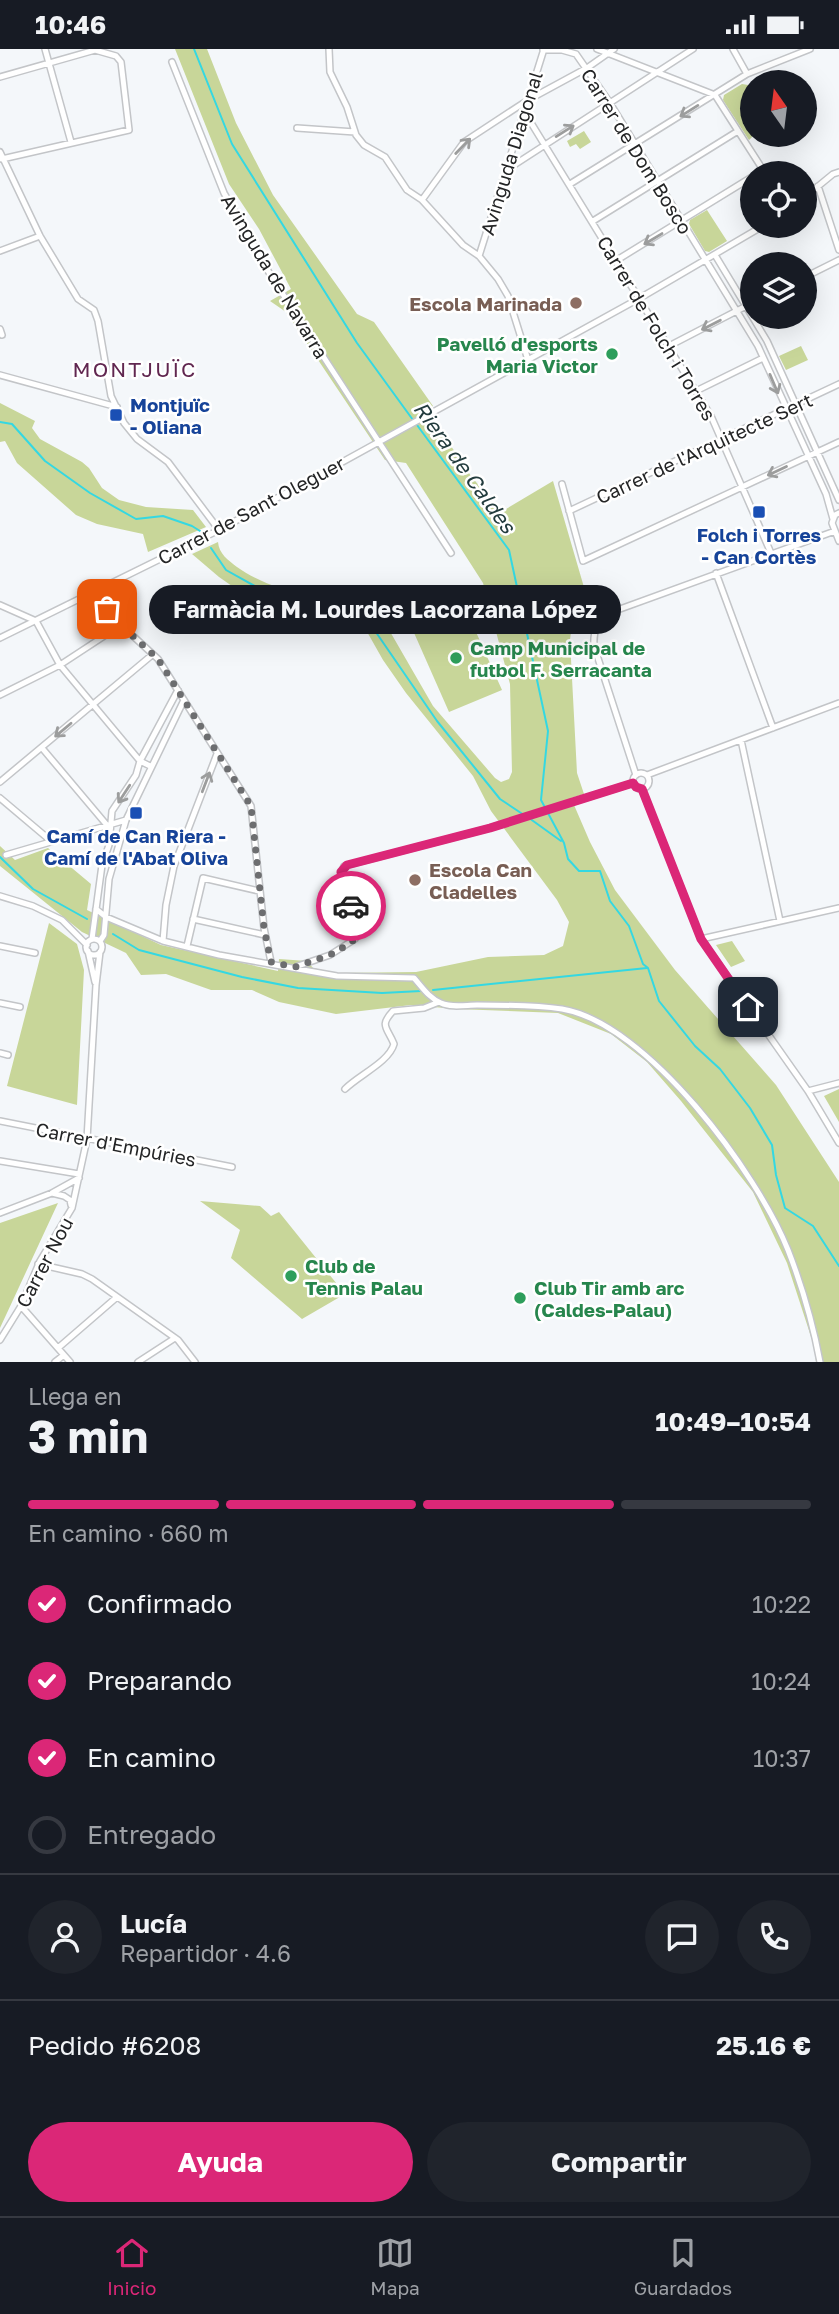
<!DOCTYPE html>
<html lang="es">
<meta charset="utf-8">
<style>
:root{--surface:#171b24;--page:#20242c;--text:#f1f3f6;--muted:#9ea1a6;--line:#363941;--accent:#db2777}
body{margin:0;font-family:"Golos Text",sans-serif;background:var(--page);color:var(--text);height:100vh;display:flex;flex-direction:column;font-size:26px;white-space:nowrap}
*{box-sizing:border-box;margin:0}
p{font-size:23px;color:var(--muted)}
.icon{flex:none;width:38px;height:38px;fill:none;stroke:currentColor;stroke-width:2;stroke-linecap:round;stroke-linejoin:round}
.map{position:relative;height:1313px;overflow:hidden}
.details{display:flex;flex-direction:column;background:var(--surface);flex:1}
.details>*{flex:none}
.needle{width:46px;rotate:346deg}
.tools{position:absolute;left:740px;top:21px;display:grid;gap:14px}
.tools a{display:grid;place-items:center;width:77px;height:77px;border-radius:50%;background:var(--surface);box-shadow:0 7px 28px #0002;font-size:35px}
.pin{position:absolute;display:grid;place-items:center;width:60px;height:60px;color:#fff;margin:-30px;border-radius:14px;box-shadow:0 4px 10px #0006}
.courier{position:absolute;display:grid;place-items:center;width:70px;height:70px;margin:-35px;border:5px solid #db2777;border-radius:50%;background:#fff;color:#222;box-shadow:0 2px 9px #0007}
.bubble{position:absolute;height:49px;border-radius:24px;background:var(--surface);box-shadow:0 7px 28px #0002;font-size:23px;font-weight:700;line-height:49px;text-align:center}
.overview em{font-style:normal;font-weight:700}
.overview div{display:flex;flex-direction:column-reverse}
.overview{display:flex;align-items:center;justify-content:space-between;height:119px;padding:0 28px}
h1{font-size:46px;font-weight:700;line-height:52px}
.bar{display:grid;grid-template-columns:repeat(4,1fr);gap:10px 7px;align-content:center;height:84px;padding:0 28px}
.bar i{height:9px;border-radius:5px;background:var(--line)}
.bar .active{background:var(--accent)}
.bar p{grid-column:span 4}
.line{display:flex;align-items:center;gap:18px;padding:0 28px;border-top:2px solid var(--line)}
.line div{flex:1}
.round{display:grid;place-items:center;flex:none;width:74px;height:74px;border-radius:37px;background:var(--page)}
ol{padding:0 28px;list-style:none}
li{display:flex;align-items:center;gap:21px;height:77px}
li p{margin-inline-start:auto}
li .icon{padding:7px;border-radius:50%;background:var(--accent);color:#fff;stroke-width:4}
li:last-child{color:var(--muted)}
li i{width:38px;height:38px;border:4px solid var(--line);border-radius:50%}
.cta{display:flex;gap:14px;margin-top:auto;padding:14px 28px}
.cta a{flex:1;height:80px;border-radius:42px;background:var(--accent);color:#fff;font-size:28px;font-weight:700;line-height:80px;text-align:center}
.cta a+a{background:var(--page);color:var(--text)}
.status{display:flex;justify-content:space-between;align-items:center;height:49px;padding:0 35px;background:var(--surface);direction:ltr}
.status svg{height:19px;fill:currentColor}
.tabs{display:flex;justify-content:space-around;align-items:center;height:98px;border-top:2px solid var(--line);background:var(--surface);font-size:19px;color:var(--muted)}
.tabs a{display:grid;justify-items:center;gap:4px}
.tabs .active{color:var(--accent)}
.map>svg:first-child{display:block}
.green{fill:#c8d699}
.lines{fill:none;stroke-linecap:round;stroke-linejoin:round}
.stream{stroke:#34d8e2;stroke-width:2}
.minor-casing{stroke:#c3c5c8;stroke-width:8}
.minor{stroke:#fff;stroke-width:5}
.oneway{stroke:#9c9d9d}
.done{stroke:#6d6e70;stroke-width:7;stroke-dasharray:0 12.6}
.route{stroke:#db2777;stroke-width:9}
.education-dot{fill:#8d6e63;stroke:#fff;stroke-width:2.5}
.leisure-dot{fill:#2e9e5b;stroke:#fff;stroke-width:2.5}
.transit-dot{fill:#1a4fb4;stroke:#fff;stroke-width:2.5}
.labels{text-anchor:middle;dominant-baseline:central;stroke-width:5;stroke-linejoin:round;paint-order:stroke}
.street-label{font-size:19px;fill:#242526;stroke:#fff}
.education-label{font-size:19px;font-weight:bold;fill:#785e54;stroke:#fff;text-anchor:end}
.leisure-label{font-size:19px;font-weight:bold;fill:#27864d;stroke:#fff;text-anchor:start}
.transit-label{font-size:19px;font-weight:bold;fill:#164399;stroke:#fff}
.neighbourhood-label{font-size:21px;letter-spacing:2px;fill:#612750;stroke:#fff}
.water-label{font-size:21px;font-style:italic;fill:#233c3e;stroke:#fff}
</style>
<div class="status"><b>10:46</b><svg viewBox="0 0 49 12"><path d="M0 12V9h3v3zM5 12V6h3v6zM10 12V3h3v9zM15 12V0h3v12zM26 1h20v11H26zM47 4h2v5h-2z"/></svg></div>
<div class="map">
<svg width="839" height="1313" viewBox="0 0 839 1313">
<rect width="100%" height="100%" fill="#f4f7fa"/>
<path class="green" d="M 175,0 L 207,0 L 236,74 L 273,146 L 357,265 L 374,273 L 433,357 L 427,361 L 471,427 L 501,463 L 553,432 L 588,552 L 573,567 L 570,591 L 577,724 L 584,745 L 571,749 L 590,793 L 615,841 L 675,921 L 776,1036 L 839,1133 L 839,1313 L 816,1313 L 815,1300 L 787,1214 L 753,1143 L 681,1052 L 647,1013 L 611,985 L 558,964 L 456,960 L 411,956 L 336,965 L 279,953 L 252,941 L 211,941 L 166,925 L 141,926 L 126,904 L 82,883 L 0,817 L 0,797 L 15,811 L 48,799 L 91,835 L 87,861 L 161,896 L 278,922 L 279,910 L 307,912 L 313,919 L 336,924 L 416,923 L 488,908 L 544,906 L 563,897 L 569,873 L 557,851 L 491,762 L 473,727 L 406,644 L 383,611 L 366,581 L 349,567 L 272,555 L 242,544 L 219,528 L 192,505 L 218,493 C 219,505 228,511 237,518 C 257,532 283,542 308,545 C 332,549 354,548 377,560 L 433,657 L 495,729 L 501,733 L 509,730 L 512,723 L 510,635 L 483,534 L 406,414 L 385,411 L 286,263 L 270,252 L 291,240 L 259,180 L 229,135 Z
M 742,35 L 748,36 L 752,42 L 752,86 L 754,86 L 749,91 L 723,51 L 724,46 Z
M 584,82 L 591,93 L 580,100 L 576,95 L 570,98 L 567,92 Z
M 707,161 L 727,192 L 709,203 L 705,202 L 689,175 L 690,171 Z
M 801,297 L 808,311 L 786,321 L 779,307 Z
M 0,354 L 35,372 L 32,379 L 40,390 L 82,413 L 89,419 L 102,439 L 119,451 L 146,458 L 193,461 L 206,478 L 148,503 L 143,485 L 97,475 L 76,466 L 17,414 L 5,392 L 0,393 Z
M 463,554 L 502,641 L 449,663 L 411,577 Z
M 49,874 L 77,895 L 84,921 L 77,1056 L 7,1037 Z
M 732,892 L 745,912 L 731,918 L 716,896 Z
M 839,1040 L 839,1073 L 824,1047 Z
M 200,1152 L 260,1157 L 271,1167 L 279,1163 L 345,1245 L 302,1270 L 231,1209 L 240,1181 Z
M 58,1154 L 0,1279 L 0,1174 Z"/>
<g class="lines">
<path class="stream" d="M 194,0 L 232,95 L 357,294 L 413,371
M 0,373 L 12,375 L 45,412 L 90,444 L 136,470 L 163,467 L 192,477 L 200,482
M 417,376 L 509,501 L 548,682 L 541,751 L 564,794 L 568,810 L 579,822 L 600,822 L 610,852 L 629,877 L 643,915 L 648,919 L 659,952 L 695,997 L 720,1020 L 750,1059 L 772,1096 L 776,1126 L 785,1159 L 813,1177 L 839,1217
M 211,499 L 226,521 L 269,545 L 360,560 L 437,672 L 500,750 L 524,766
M 529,769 L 561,792
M 0,808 L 33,840 L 87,870
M 113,885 L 139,901 L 242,928 L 298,939 L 382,944 L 421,942
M 433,941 L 647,919"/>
<defs>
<path id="minor" d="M 45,0 L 71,93
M 329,0 L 330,23 L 347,58 L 356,86 L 364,96 L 385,108 L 407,141 L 422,151 L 463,196 L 479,207 L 498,230 L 508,247 L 528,311
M 597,0 L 715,46 L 765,124
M 733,0 L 747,25
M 543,1 L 562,1 L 576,5 L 610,54 L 758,297 L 826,445 L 833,470
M 172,13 L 224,144 L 271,227 L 451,504
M 0,28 L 95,1
M 525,64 L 711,367 L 771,504
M 297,79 L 355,83
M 0,103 L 40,187 L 78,250 L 94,261 L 98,272 L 111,347 L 124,374 L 137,390 L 168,413 L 219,481
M 2,110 L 129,81 L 121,13 L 116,7 L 95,1
M 508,120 L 693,0
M 570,135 L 747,25 L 810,0
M 818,137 L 839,201
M 805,148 L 833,125 L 839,123
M 422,151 L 464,93 L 528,51 L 587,19 L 614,0
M 593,172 L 738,82
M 0,202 L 40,187
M 715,206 L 767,292 L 839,451
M 479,207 L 544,0
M 617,211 L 752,128
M 805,228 L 839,211
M 0,280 L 2,286
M 669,297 L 752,254
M 0,326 L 117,358
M 696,342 L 763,309
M 562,435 L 583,512 L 839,393
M 569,462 L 839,335
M 839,464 L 835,466 L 832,474 L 839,492
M 716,524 L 773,679
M 97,541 L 107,560 L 121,576 L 158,610 L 251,757 L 264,879 L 271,913
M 0,556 L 36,572
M 36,572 L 60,616 L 140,712 L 150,717
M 0,589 L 219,481 L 640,249 L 763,177
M 0,646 L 60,616 L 121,576
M 741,691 L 780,872
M 42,699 L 106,775
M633 732a8 8 0 1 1 16 0a8 8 0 1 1-16 0Z
M 636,726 L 594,597 C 593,582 597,573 609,564 L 835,482
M 647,726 L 839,654
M 0,733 L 152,606
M 642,740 L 701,890 L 808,1042 L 839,1094
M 0,749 L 51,792
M 6,806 L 126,771
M 0,847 L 33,857 L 62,871 L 87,896
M 96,860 L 106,868 L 163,892 L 219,906 L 337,927 L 414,929 C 422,938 429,949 441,954 C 451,959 466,956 477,956 C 505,956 534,956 562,960 C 647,974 758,1125 788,1201 C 802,1237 813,1275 820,1313
M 193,870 L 265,886
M 92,890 L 102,816 L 109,796 L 112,762 L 136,726 L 140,712 L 178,641
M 701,890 L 839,859
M86 898a8 8 0 1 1 16 0a8 8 0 1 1-16 0Z
M 100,892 L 104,886 L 109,830 L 126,771 L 184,651
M 163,892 L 166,856 L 174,817 L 217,705
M 0,897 L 35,904
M 187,897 L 203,829 L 259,842
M 88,902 L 95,933
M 298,917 L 330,906 L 355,890 C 362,868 334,835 344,817 L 490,779 L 633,734
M 0,954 L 20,958
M 0,1004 L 8,1006
M 345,1040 C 359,1026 389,1013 394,995 C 387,978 379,977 393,962 L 424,959 L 439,953
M 808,1042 L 839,1034
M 0,1072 L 232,1118
M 0,1112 L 79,1125
M 52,1144 L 64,1147 L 70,1151 L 71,1156
M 0,1164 L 52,1144 L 79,1129
M 38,1215 L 82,1225 L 92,1230 L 178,1291 L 195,1313
M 21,1257 L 70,1313
M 0,1291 L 21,1257 L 40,1212 L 72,1159 L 87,1090 L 96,936 L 100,903
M 58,1299 L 117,1248
M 55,1313 L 64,1306
M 138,1313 L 175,1289"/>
</defs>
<use href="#minor" class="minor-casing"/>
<use href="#minor" class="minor"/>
</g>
<defs><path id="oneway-shaft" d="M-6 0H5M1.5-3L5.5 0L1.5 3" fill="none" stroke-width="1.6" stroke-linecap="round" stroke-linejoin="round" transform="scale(1.75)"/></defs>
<g class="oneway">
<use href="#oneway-shaft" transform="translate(689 62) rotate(148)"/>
<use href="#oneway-shaft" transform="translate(565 82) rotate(-32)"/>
<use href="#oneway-shaft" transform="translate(463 97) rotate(-46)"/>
<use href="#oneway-shaft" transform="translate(653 190) rotate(149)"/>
<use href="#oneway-shaft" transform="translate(711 276) rotate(153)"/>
<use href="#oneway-shaft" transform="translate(774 335) rotate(67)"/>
<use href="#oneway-shaft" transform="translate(777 422) rotate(155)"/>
<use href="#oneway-shaft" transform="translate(63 681) rotate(140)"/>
<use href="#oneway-shaft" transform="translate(206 733) rotate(-69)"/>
<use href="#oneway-shaft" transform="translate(124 745) rotate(123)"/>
</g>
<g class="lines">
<path class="done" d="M 107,560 L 121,576 L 158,610 L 251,757 L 264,879 L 271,913 L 295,918 L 330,906 L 352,893 L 358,881 L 351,857"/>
<path class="route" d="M 351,857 L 341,823 L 347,816 L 490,779 L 633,734 L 636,738 L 642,740 L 701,890 L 748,958"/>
</g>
<g class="education-dot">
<circle cx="576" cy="254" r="7"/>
<circle cx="415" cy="831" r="7"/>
</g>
<g class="leisure-dot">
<circle cx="612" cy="305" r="7"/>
<circle cx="456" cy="609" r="7"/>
<circle cx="291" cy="1227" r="7"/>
<circle cx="520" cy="1249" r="7"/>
</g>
<g class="transit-dot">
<rect x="109" y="359" width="14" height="14" rx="3.5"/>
<rect x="752" y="456" width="14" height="14" rx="3.5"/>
<rect x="129" y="757" width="14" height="14" rx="3.5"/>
</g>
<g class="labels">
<g class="street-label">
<text transform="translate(637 102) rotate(58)">Carrer de Dom Bosco</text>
<text transform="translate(511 104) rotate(-73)">Avinguda Diagonal</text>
<text transform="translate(275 227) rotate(59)">Avinguda de Navarra</text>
<text transform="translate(657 279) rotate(59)">Carrer de Folch i Torres</text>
<text transform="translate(704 399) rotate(-25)">Carrer de l'Arquitecte Sert</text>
<text transform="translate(251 461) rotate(-28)">Carrer de Sant Oleguer</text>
<text transform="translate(116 1095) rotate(11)">Carrer d'Empúries</text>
<text transform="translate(44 1213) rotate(-62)">Carrer Nou</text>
</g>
<g class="education-label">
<text x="562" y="254">Escola Marinada</text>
<text x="429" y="820" text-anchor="start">Escola Can<tspan x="429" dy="22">Cladelles</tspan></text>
</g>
<g class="leisure-label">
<text x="598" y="294" text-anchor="end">Pavelló d'esports<tspan x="598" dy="22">Maria Victor</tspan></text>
<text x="470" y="598">Camp Municipal de<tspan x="470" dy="22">futbol F. Serracanta</tspan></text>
<text x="305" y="1216">Club de<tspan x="305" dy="22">Tennis Palau</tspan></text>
<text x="534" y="1238">Club Tir amb arc<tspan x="534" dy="22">(Caldes-Palau)</tspan></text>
</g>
<g class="transit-label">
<text x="130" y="355" text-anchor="start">Montjuïc<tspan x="130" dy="22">- Oliana</tspan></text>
<text x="759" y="485">Folch i Torres<tspan x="759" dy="22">- Can Cortès</tspan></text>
<text x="136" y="786">Camí de Can Riera -<tspan x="136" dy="22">Camí de l'Abat Oliva</tspan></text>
</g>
<g class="neighbourhood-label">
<text x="135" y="320">MONTJUÏC</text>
</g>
<g class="water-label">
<text transform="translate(465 418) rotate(54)">Riera de Caldes</text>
</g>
</g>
</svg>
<div class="tools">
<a><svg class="needle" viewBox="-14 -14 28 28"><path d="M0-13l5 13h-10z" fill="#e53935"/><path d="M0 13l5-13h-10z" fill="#9ea1a6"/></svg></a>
<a><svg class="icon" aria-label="locate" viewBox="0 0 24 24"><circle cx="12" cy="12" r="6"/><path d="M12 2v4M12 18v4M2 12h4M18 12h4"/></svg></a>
<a><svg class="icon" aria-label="layers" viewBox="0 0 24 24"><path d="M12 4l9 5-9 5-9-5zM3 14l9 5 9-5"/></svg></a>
</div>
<div class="pin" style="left:107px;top:560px;background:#ea580c"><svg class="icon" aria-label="bag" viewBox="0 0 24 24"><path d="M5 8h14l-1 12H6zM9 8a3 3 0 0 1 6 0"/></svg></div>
<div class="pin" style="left:748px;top:958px;background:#1f2937"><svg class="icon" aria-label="home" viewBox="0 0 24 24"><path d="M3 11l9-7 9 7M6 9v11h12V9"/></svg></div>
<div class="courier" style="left:351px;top:857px"><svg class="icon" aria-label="car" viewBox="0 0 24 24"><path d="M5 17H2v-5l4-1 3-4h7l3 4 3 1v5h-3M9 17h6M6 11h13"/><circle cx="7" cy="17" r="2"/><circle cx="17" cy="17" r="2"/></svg></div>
<div class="bubble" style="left:149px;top:536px;width:472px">Farmàcia M. Lourdes Lacorzana López</div>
</div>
<section class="details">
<div class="overview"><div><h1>3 min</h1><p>Llega en</p></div><em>10:49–10:54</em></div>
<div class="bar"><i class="active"></i><i class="active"></i><i class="active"></i><i></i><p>En camino · 660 m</p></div>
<ol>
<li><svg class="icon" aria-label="check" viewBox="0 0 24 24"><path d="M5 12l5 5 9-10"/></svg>Confirmado<p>10:22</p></li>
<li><svg class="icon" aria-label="check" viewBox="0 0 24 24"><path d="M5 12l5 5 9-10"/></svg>Preparando<p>10:24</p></li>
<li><svg class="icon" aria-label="check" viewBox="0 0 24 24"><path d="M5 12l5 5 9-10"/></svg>En camino<p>10:37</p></li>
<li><i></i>Entregado</li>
</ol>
<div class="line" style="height:126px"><a class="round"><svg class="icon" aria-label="person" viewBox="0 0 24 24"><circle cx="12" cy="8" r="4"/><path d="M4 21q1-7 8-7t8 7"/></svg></a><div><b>Lucía</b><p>Repartidor · 4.6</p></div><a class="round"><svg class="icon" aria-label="chat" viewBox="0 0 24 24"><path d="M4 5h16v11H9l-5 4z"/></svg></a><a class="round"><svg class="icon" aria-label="phone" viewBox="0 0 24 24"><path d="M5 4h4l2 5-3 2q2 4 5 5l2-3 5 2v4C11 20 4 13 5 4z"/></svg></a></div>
<div class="line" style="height:91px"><div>Pedido #6208</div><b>25.16 €</b></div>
<div class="cta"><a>Ayuda</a><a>Compartir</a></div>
</section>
<nav class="tabs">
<a class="active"><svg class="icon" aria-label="home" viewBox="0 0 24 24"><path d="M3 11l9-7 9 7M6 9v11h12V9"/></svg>Inicio</a>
<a><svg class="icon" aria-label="map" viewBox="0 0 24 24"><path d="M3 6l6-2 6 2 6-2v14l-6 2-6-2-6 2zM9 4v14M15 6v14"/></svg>Mapa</a>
<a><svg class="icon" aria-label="saved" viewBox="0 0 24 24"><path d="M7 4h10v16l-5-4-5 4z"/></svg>Guardados</a>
</nav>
